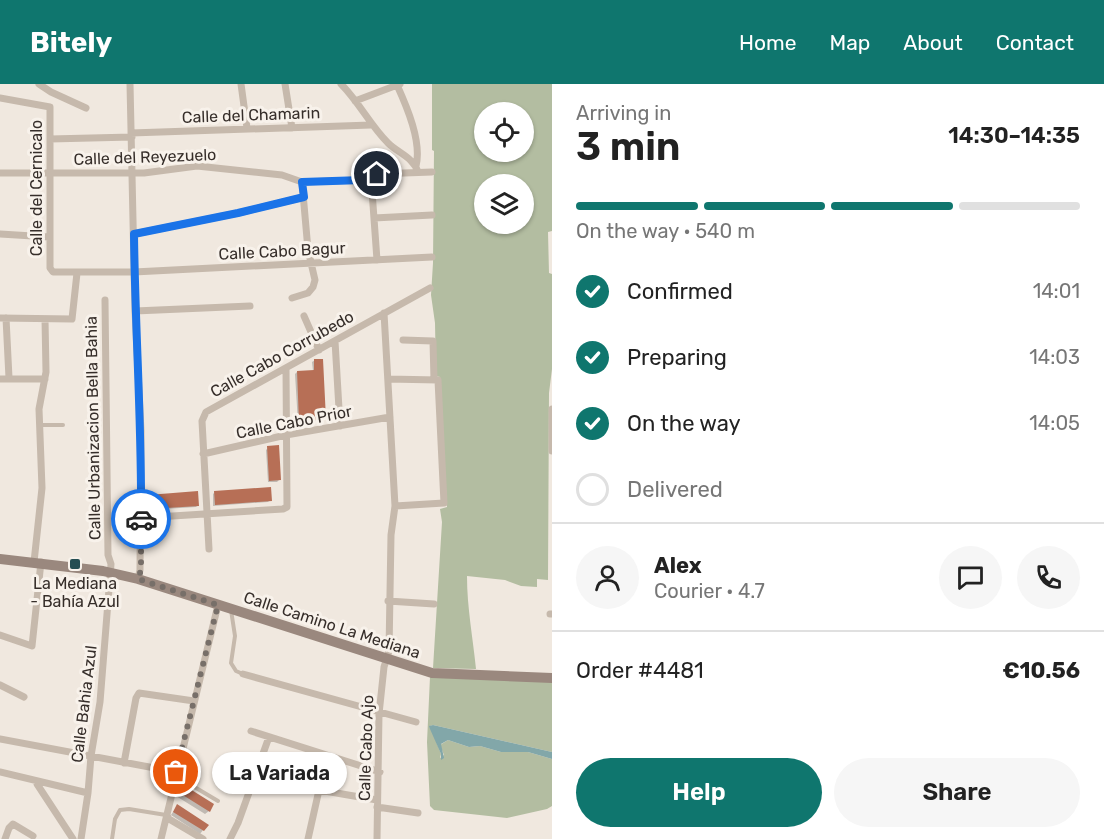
<!DOCTYPE html>
<meta charset="utf-8">
<style>
:root{--surface:#fff;--page:#f6f6f6;--text:#222;--muted:#767676;--line:#e0e0e0;--accent:#0f766e}
body{margin:0;font-family:Rubik,sans-serif;background:var(--page);color:var(--text);height:100vh;display:flex;flex-direction:column;font-size:22px;white-space:nowrap}
*{box-sizing:border-box;margin:0}
p{font-size:20px;color:var(--muted)}
.icon{flex:none;width:33px;height:33px;fill:none;stroke:currentColor;stroke-width:2;stroke-linecap:round;stroke-linejoin:round}
.map{position:relative;flex:1;overflow:hidden}
.sheet{display:flex;flex-direction:column;background:var(--surface);width:552px}
.sheet>*{flex:none}
.buttons{position:absolute;left:474px;top:18px;display:grid;gap:12px}
.buttons a{display:grid;place-items:center;width:60px;height:60px;border-radius:50%;background:var(--surface);box-shadow:0 2px 4px #0004;font-size:30px}
.pin{position:absolute;display:grid;place-items:center;width:51px;height:51px;color:#fff;margin:-26px;border:3px solid #fff;border-radius:50%;box-shadow:0 2px 6px #0007}
.courier{position:absolute;display:grid;place-items:center;width:60px;height:60px;margin:-30px;border:4px solid #1a73e8;border-radius:50%;background:#fff;color:#222;box-shadow:0 2px 8px #0007}
.bubble{position:absolute;height:42px;border-radius:21px;background:var(--surface);box-shadow:0 2px 4px #0004;font-size:20px;font-weight:600;line-height:42px;text-align:center}
.summary em{font-style:normal;font-weight:600}
.summary div{display:flex;flex-direction:column-reverse}
.summary{display:flex;align-items:center;justify-content:space-between;height:102px;padding:0 24px}
h1{font-size:39px;font-weight:600;line-height:45px}
.bar{display:grid;grid-template-columns:repeat(4,1fr);gap:9px 6px;align-content:center;height:72px;padding:0 24px}
.bar i{height:8px;border-radius:4px;background:var(--line)}
.bar .current{background:var(--accent)}
.bar p{grid-column:span 4}
.line{display:flex;align-items:center;gap:15px;padding:0 24px;border-top:2px solid var(--line)}
.line div{flex:1}
.round{display:grid;place-items:center;flex:none;width:63px;height:63px;border-radius:32px;background:var(--page)}
ol{padding:0 24px;list-style:none}
li{display:flex;align-items:center;gap:18px;height:66px}
li p{margin-inline-start:auto}
li .icon{padding:6px;border-radius:50%;background:var(--accent);color:#fff;stroke-width:4}
li:last-child{color:var(--muted)}
li i{width:33px;height:33px;border:3px solid var(--line);border-radius:50%}
.button{display:flex;gap:12px;margin-top:auto;padding:12px 24px}
.button a{flex:1;height:69px;border-radius:36px;background:var(--accent);color:#fff;font-size:24px;font-weight:600;line-height:69px;text-align:center}
.button a+a{background:var(--page);color:var(--text)}
header{display:flex;align-items:center;gap:36px;box-sizing:border-box;height:84px;padding:0 30px;background:var(--accent);color:#fff}
header strong{font-size:28px}
nav{display:flex;gap:33px;margin-inline-start:auto;font-size:21px}
main{display:flex;flex:1;min-height:0}
.map>svg:first-child{display:block}
.green{fill:#b3bda1;fill-rule:evenodd}
.water{fill:#82a7a9}
.shadow{fill:#0003}
.building{fill:#b76f56}
.lines{fill:none;stroke-linecap:round;stroke-linejoin:round}
.lane{stroke:#c6b9ac;stroke-width:4}
.street{stroke:#c6b9ac;stroke-width:7}
.secondary{stroke:#9a887e;stroke-width:10}
.done{stroke:#776f69;stroke-width:6;stroke-dasharray:0 10.8}
.route{stroke:#1a73e8;stroke-width:8}
.poi-dot{fill:#254e52;stroke:#f8f2eb;stroke-width:2}
.labels{text-anchor:middle;dominant-baseline:central;stroke-width:6;stroke-linejoin:round;paint-order:stroke}
.street-label{font-size:16px;fill:#362e2a;stroke:#f8f2eb}
.poi-label{font-size:16px;fill:#362e2a;stroke:#f8f2eb}
</style>
<header>
<strong>Bitely</strong>
<nav><a>Home</a><a>Map</a><a>About</a><a>Contact</a></nav>
</header>
<main>
<div class="map">
<svg width="552" height="755" viewBox="0 0 552 755">
<rect width="100%" height="100%" fill="#f0e8df"/>
<path class="green" d="M 432,0 L 552,0 L 552,147 L 548,148 L 549,189 L 552,190 L 552,285 L 549,309 L 548,496 L 537,495 L 537,503 L 521,502 L 505,496 L 467,492 C 467,524 473,554 476,585 L 433,584 L 442,438 L 440,425 L 447,423 L 440,293 L 436,292 L 435,239 L 431,211 L 433,179 L 434,67 L 432,66 ZM 484,28 L 524,28 L 524,68 L 484,68 ZM 484,100 L 524,100 L 524,140 L 484,140 Z
M 430,593 L 552,597 L 552,668 L 433,641 L 430,642 L 441,670 L 440,674 L 444,671 L 440,661 L 448,656 L 469,663 L 480,662 L 501,668 L 528,668 L 552,675 L 552,722 L 547,725 L 507,734 L 434,726 L 430,722 L 427,658 Z"/>
<path class="water" d="M 433,641 L 552,668 L 552,675 L 528,668 L 501,668 L 480,662 L 469,663 L 448,656 L 441,660 L 444,674 L 441,676 L 441,670 L 430,645 L 429,642 Z"/>
<path class="shadow" d="M 315,276 L 325,334 L 323,336 L 298,340 L 295,290 L 297,288 L 313,287 L 312,278 Z
M 268,364 L 279,396 L 277,398 L 268,398 L 266,366 Z
M 215,408 L 270,416 L 268,418 L 213,422 L 213,410 Z
M 149,412 L 198,421 L 196,423 L 148,426 L 147,414 Z
M 182,702 L 209,727 L 205,730 L 176,712 Z
M 177,722 L 207,741 L 200,750 L 171,731 Z"/>
<path class="building" d="M 314,275 L 323,275 L 326,335 L 299,338 L 297,287 L 314,286 Z
M 279,361 L 281,396 L 269,397 L 267,362 Z
M 271,403 L 272,417 L 215,421 L 214,407 Z
M 198,407 L 199,422 L 149,425 L 148,411 Z
M 182,700 L 214,720 L 210,728 L 178,708 Z
M 177,720 L 209,741 L 204,747 L 173,728 Z"/>
<g class="lines">
<path class="lane" d="M 40,341 L 63,341
M 231,526 L 235,552 L 231,579 L 236,587 L 243,590
M 176,692 L 218,717
M 112,755 L 115,735 L 120,726 L 129,725 L 166,731"/>
<path class="street" d="M 39,0 L 51,8 L 86,24
M 130,0 L 135,227 L 141,347 L 140,486 L 138,495
M 241,0 L 247,44
M 285,0 L 292,44
M 341,0 C 359,18 370,41 388,59 C 398,69 413,73 418,88
M 397,1 C 407,23 422,58 416,82
M 0,14 L 50,23 L 50,184 L 53,188 L 134,188 L 432,173
M 355,17 L 400,0
M 131,49 L 371,41
M 50,55 L 132,53
M 0,89 L 144,89 L 197,82 L 282,91 L 302,98 L 363,96 L 369,95 L 377,90 L 432,88
M 371,93 L 377,176
M 374,134 L 432,131
M 0,150 L 49,153
M 134,150 L 238,129 L 304,113
M 292,214 L 308,209 L 313,203 L 315,196 L 308,166 L 302,98
M 135,227 L 250,222
M 384,229 L 395,422 L 444,419 L 438,296 L 388,295
M 304,232 L 319,266
M 0,234 L 72,235 L 77,189
M 6,234 L 9,294
M 403,256 L 433,257 L 434,296
M 335,257 L 340,342
M 0,295 L 45,295
M 552,325 L 552,367
M 203,370 L 286,351 L 390,333
M 141,434 L 283,425 L 287,423 L 286,284
M 209,465 L 202,337 L 206,328 L 430,204
M 34,478 L 42,404 L 39,325 L 46,288 L 45,235
M 388,517 L 434,520
M 550,530 L 552,530
M 0,551 L 32,562 L 41,478
M 243,590 L 416,638
M 0,601 L 24,613
M 251,647 L 380,688
M 0,655 L 176,688
M 124,679 L 136,614 L 139,609 L 194,617
M 0,688 L 88,709
M 37,698 L 37,700 L 73,755
M 377,723 L 418,729
M 167,731 L 169,735 L 203,755
M 5,755 L 9,744 L 13,740 L 33,752
M 81,755 L 88,709 L 91,672 L 100,618 L 111,480 L 108,471 L 105,216
M 161,755 L 218,521
M 230,755 L 238,739 L 269,653
M 308,755 L 319,706 L 377,716
M 377,755 L 379,630 L 384,583 L 389,567 L 391,451 L 395,422"/>
<path class="secondary" d="M 0,475 L 103,487 L 138,495 L 432,589 L 552,594"/>
</g>
<g class="lines">
<path class="done" d="M 141,435 L 141,486 L 138,495 L 218,521 L 176,688"/>
<path class="route" d="M 141,435 C 142,340 135,245 134,150 L 238,129 L 304,113 L 302,98 L 363,96 L 369,95 L 377,90"/>
</g>
<rect class="poi-dot" x="69" y="474" width="12" height="12" rx="3"/>
<g class="labels">
<g class="street-label">
<text transform="translate(251 31) rotate(-2)">Calle del Chamarin</text>
<text transform="translate(145 73) rotate(-2)">Calle del Reyezuelo</text>
<text transform="translate(36 104) rotate(-90)">Calle del Cernicalo</text>
<text transform="translate(282 167) rotate(-3)">Calle Cabo Bagur</text>
<text transform="translate(282 270) rotate(-29)">Calle Cabo Corrubedo</text>
<text transform="translate(294 338) rotate(-11)">Calle Cabo Prior</text>
<text transform="translate(93 344) rotate(-91)">Calle Urbanizacion Bella Bahia</text>
<text transform="translate(332 541) rotate(18)">Calle Camino La Mediana</text>
<text transform="translate(84 620) rotate(-83)">Calle Bahia Azul</text>
<text transform="translate(366 664) rotate(-88)">Calle Cabo Ajo</text>
</g>
<g class="poi-label">
<text x="75" y="499">La Mediana<tspan x="75" dy="18">- Bahía Azul</tspan></text>
</g>
</g>
</svg>
<div class="buttons">
<a><svg class="icon" aria-label="locate" viewBox="0 0 24 24"><circle cx="12" cy="12" r="6"/><path d="M12 2v4M12 18v4M2 12h4M18 12h4"/></svg></a>
<a><svg class="icon" aria-label="layers" viewBox="0 0 24 24"><path d="M12 4l9 5-9 5-9-5zM3 14l9 5 9-5"/></svg></a>
</div>
<div class="pin" style="left:176px;top:688px;background:#ea580c"><svg class="icon" aria-label="bag" viewBox="0 0 24 24"><path d="M5 8h14l-1 12H6zM9 8a3 3 0 0 1 6 0"/></svg></div>
<div class="pin" style="left:377px;top:90px;background:#1f2937"><svg class="icon" aria-label="home" viewBox="0 0 24 24"><path d="M3 11l9-7 9 7M6 9v11h12V9"/></svg></div>
<div class="courier" style="left:141px;top:435px"><svg class="icon" aria-label="car" viewBox="0 0 24 24"><path d="M5 17H2v-5l4-1 3-4h7l3 4 3 1v5h-3M9 17h6M6 11h13"/><circle cx="7" cy="17" r="2"/><circle cx="17" cy="17" r="2"/></svg></div>
<div class="bubble" style="left:212px;top:668px;width:135px">La Variada</div>
</div>
<section class="sheet">
<div class="summary"><div><h1>3 min</h1><p>Arriving in</p></div><em>14:30–14:35</em></div>
<div class="bar"><i class="current"></i><i class="current"></i><i class="current"></i><i></i><p>On the way · 540 m</p></div>
<ol>
<li><svg class="icon" aria-label="check" viewBox="0 0 24 24"><path d="M5 12l5 5 9-10"/></svg>Confirmed<p>14:01</p></li>
<li><svg class="icon" aria-label="check" viewBox="0 0 24 24"><path d="M5 12l5 5 9-10"/></svg>Preparing<p>14:03</p></li>
<li><svg class="icon" aria-label="check" viewBox="0 0 24 24"><path d="M5 12l5 5 9-10"/></svg>On the way<p>14:05</p></li>
<li><i></i>Delivered</li>
</ol>
<div class="line" style="height:108px"><a class="round"><svg class="icon" aria-label="person" viewBox="0 0 24 24"><circle cx="12" cy="8" r="4"/><path d="M4 21q1-7 8-7t8 7"/></svg></a><div><b>Alex</b><p>Courier · 4.7</p></div><a class="round"><svg class="icon" aria-label="chat" viewBox="0 0 24 24"><path d="M4 5h16v11H9l-5 4z"/></svg></a><a class="round"><svg class="icon" aria-label="phone" viewBox="0 0 24 24"><path d="M5 4h4l2 5-3 2q2 4 5 5l2-3 5 2v4C11 20 4 13 5 4z"/></svg></a></div>
<div class="line" style="height:78px"><div>Order #4481</div><b>€10.56</b></div>
<div class="button"><a>Help</a><a>Share</a></div>
</section>
</main>
